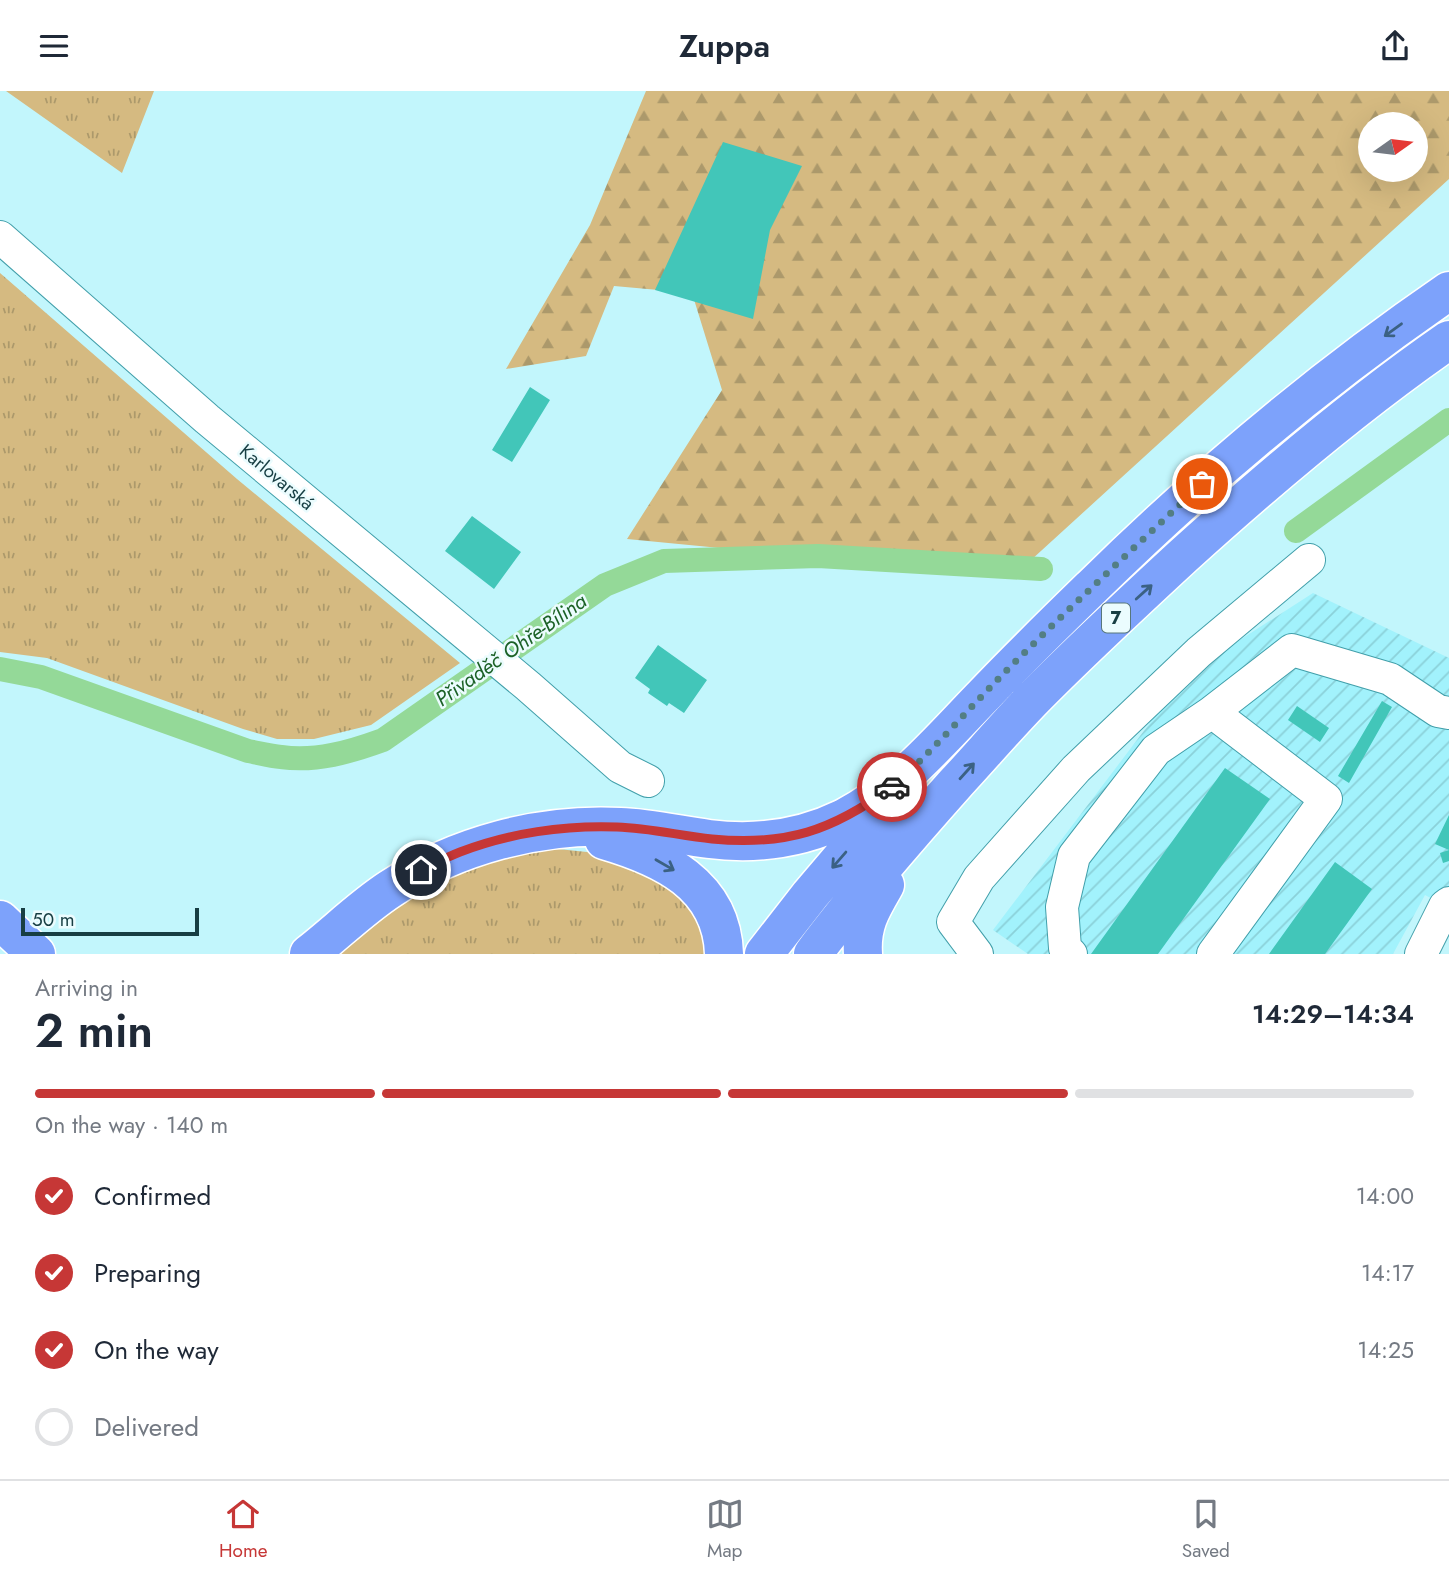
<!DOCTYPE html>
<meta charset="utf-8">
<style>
:root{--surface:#fff;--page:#f6f6f7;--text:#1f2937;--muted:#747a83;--line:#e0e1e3;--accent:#c63736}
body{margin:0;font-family:Jost,sans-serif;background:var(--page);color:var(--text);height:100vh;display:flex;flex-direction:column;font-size:26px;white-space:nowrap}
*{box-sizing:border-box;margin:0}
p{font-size:23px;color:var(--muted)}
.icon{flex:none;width:38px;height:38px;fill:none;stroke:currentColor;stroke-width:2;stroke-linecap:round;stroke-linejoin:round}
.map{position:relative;height:863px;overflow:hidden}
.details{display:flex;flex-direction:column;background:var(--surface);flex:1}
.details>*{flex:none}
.needle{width:46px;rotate:76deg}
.buttons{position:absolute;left:1358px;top:21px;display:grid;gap:14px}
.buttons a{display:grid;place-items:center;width:70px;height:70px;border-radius:50%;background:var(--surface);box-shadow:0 7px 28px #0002;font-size:35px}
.scale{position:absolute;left:21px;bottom:18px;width:178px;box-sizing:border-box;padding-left:7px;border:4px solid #173e43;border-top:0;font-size:19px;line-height:24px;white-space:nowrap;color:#173e43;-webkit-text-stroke:5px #ebfcfe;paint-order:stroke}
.pin{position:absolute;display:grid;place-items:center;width:60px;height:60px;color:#fff;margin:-30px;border:4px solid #fff;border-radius:50%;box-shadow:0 2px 7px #0007}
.courier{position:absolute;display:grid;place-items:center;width:70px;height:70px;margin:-35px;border:5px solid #c63736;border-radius:50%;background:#fff;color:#222;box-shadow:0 2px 9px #0007}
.summary em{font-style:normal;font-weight:600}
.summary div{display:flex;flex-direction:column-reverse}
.summary{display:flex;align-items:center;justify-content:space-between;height:119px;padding:0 35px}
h1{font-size:46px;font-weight:600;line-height:52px}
.bar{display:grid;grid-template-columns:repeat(4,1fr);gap:10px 7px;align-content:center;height:84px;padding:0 35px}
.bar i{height:9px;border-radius:5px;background:var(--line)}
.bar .on{background:var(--accent)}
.bar p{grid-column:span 4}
ol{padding:0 35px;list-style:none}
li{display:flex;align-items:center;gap:21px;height:77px}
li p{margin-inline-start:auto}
li .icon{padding:7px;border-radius:50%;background:var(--accent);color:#fff;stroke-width:4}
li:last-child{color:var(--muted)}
li i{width:38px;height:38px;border:4px solid var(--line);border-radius:50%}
header{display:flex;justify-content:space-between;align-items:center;height:91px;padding:0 35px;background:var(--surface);font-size:32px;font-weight:600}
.dock{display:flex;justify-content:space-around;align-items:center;height:98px;border-top:2px solid var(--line);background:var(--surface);font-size:19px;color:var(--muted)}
.dock a{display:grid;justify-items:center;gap:4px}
.dock .on{color:var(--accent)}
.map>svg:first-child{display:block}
.industrial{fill:url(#industrial-furrows)}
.grass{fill:url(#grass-tufts)}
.forest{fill:url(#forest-firs);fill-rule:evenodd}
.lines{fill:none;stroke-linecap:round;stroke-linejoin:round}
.canal{stroke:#94d998;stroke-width:24}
.building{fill:#42c6b9}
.minor-casing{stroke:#419faa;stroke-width:34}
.highway-casing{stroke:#fff;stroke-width:41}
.minor{stroke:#fff;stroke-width:32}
.highway{stroke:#7da2fb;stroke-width:38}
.oneway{stroke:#3b6183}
.done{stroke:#537e84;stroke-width:7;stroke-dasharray:0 12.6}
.route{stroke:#c63736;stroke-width:9}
.labels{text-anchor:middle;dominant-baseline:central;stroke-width:5;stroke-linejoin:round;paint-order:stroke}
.shield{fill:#ebfcfe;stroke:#57777b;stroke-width:2}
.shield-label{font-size:18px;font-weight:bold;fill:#173e43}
.street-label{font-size:19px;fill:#173e43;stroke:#ebfcfe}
.water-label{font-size:21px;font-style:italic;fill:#1b6126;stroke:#ebfcfe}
</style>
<header><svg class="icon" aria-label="menu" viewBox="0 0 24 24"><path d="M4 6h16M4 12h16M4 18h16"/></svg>Zuppa<svg class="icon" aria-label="share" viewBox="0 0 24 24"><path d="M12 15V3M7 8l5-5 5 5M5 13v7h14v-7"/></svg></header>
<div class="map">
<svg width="1449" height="863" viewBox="0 0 1449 863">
<defs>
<pattern id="industrial-furrows" width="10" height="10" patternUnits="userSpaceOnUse" patternTransform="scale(1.75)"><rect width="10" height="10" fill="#a2f2fc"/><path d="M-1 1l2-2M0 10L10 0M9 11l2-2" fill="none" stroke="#8bd1d9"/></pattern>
<pattern id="grass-tufts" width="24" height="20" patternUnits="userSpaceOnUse" patternTransform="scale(1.75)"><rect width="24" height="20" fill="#d5ba81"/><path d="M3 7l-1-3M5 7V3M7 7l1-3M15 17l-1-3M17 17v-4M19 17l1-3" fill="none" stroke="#ac996b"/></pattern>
<pattern id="forest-firs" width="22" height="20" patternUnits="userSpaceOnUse" patternTransform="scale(1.75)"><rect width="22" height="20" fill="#d5ba81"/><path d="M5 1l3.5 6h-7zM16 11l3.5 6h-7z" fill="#ac996b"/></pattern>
</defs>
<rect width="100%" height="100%" fill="#c2f6fc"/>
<path class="industrial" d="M 1313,502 L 1449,567 L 1449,817 L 1425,804 L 1393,863 L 1028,863 L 993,839 L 1187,583 Z"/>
<path class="grass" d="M 6,0 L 154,0 L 122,82 Z
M 0,182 L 237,388 L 460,572 L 371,634 L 314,648 L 277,648 L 243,638 L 47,567 L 0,561 Z
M 558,758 L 587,761 L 617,770 L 664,791 L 697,823 L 708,863 L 340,863 L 344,856 L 400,811 L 466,776 L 531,759 Z"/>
<path class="forest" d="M 646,0 L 1449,0 L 1449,88 L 1019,480 L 823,467 L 627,448 L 722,299 L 692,202 L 614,195 L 586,265 L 506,278 L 590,134 ZM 1370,33 L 1416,33 L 1416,79 L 1370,79 Z"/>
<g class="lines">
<path class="canal" d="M 1296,440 L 1449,329
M 0,578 L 41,586 L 248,660 C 259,662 270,665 281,666 C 316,671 350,661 383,649 L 605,494 L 664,470 L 818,465 L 1041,478"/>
</g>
<path class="building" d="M 723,51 L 802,75 L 770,139 L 753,228 L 655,199 Z
M 530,296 L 550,309 L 512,371 L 492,359 Z
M 472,425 L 521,461 L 494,498 L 445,460 Z
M 658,554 L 707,589 L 684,622 L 669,612 L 667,615 L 648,602 L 650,598 L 635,587 Z
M 1382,610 L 1392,616 L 1349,692 L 1338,685 Z
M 1297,615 L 1329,637 L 1320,651 L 1288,629 Z
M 1225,677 L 1270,708 L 1158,863 L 1091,863 Z
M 1449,724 L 1449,770 L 1443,772 L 1440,762 L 1449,759 L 1435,753 Z
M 1335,771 L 1372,798 L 1325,863 L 1269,863 Z"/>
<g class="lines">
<defs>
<path id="minor" d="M 0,146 L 207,328 L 528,595 L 620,676 L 648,690
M 977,863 L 953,831 L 979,787 L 1076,678 L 1199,561 L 1309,469
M 1071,863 L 1065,857 L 1062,816 L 1074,765 L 1156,659 L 1212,621
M 1213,863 L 1326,708 L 1212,621 L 1292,559 L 1390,588 L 1438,620 L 1449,622
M 1421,863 L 1445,815 L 1449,812"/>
<path id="highway" d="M 604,749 C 662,766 722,793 724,863
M 0,829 L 36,863
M 309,863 C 336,842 361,817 390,798 C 456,754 540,732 620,736 C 650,737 679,744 709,748 C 757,754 801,748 844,727 C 900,698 941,648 984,604 C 1019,567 1055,532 1092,496 C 1202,388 1322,287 1449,200
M 764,863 L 810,804 L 889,711
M 813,863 C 857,804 906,748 955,693 C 980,666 1004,638 1030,611 C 1079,561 1131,513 1183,465 C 1268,388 1355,314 1449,249
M 863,863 C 861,834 871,818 885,794"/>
</defs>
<use href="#minor" class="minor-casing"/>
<use href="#highway" class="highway-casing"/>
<use href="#minor" class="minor"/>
<use href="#highway" class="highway"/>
</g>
<defs><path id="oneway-shaft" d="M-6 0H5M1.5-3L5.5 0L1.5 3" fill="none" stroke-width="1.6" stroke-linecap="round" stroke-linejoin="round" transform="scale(1.75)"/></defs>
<g class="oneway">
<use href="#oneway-shaft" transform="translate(1393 239) rotate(144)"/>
<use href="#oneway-shaft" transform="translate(1144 501) rotate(-42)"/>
<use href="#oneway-shaft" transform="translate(967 680) rotate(-48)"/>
<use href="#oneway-shaft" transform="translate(839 769) rotate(131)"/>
<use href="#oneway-shaft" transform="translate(665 774) rotate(30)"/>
</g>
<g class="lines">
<path class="done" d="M 892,696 C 933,660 969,617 1008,578 C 1071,515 1137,454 1202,393"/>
<path class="route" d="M 421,779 C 434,773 447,766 460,761 C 509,742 565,734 617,736 C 650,737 681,745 712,748 C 786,755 832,740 892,696"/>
</g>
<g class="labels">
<rect class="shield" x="1102" y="512.5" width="28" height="29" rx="5"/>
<g class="shield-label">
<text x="1116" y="527">7</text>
</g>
<g class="street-label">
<text transform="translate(277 386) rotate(40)">Karlovarská</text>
</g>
<g class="water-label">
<text transform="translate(511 559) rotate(-35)">Přivaděč Ohře-Bílina</text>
</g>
</g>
</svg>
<div class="buttons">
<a><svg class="needle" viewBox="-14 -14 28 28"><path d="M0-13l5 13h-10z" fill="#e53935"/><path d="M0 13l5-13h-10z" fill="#747a83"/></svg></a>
</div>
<div class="scale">50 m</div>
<div class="pin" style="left:1202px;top:393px;background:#ea580c"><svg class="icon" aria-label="bag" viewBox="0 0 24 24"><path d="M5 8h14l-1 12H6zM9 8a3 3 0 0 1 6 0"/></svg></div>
<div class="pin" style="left:421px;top:779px;background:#1f2937"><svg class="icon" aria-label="home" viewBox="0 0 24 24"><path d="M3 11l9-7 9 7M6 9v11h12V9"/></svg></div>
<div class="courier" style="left:892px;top:696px"><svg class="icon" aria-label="car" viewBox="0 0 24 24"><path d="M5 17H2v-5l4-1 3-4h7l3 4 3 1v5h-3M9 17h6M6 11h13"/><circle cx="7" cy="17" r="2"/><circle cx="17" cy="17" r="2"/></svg></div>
</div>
<section class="details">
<div class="summary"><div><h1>2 min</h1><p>Arriving in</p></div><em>14:29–14:34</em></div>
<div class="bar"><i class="on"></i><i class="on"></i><i class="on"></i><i></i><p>On the way · 140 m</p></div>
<ol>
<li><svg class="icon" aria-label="check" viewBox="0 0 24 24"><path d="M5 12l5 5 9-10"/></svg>Confirmed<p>14:00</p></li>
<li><svg class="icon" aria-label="check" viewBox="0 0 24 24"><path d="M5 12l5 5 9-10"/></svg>Preparing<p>14:17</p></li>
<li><svg class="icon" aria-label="check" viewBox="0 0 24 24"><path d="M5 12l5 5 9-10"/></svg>On the way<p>14:25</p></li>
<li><i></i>Delivered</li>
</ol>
</section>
<nav class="dock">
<a class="on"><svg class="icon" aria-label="home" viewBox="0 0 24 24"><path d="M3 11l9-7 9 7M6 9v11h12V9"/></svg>Home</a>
<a><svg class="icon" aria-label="map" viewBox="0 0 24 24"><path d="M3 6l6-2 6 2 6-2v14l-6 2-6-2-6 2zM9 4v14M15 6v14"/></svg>Map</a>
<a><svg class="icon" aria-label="saved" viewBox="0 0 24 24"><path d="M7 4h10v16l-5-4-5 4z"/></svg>Saved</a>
</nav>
